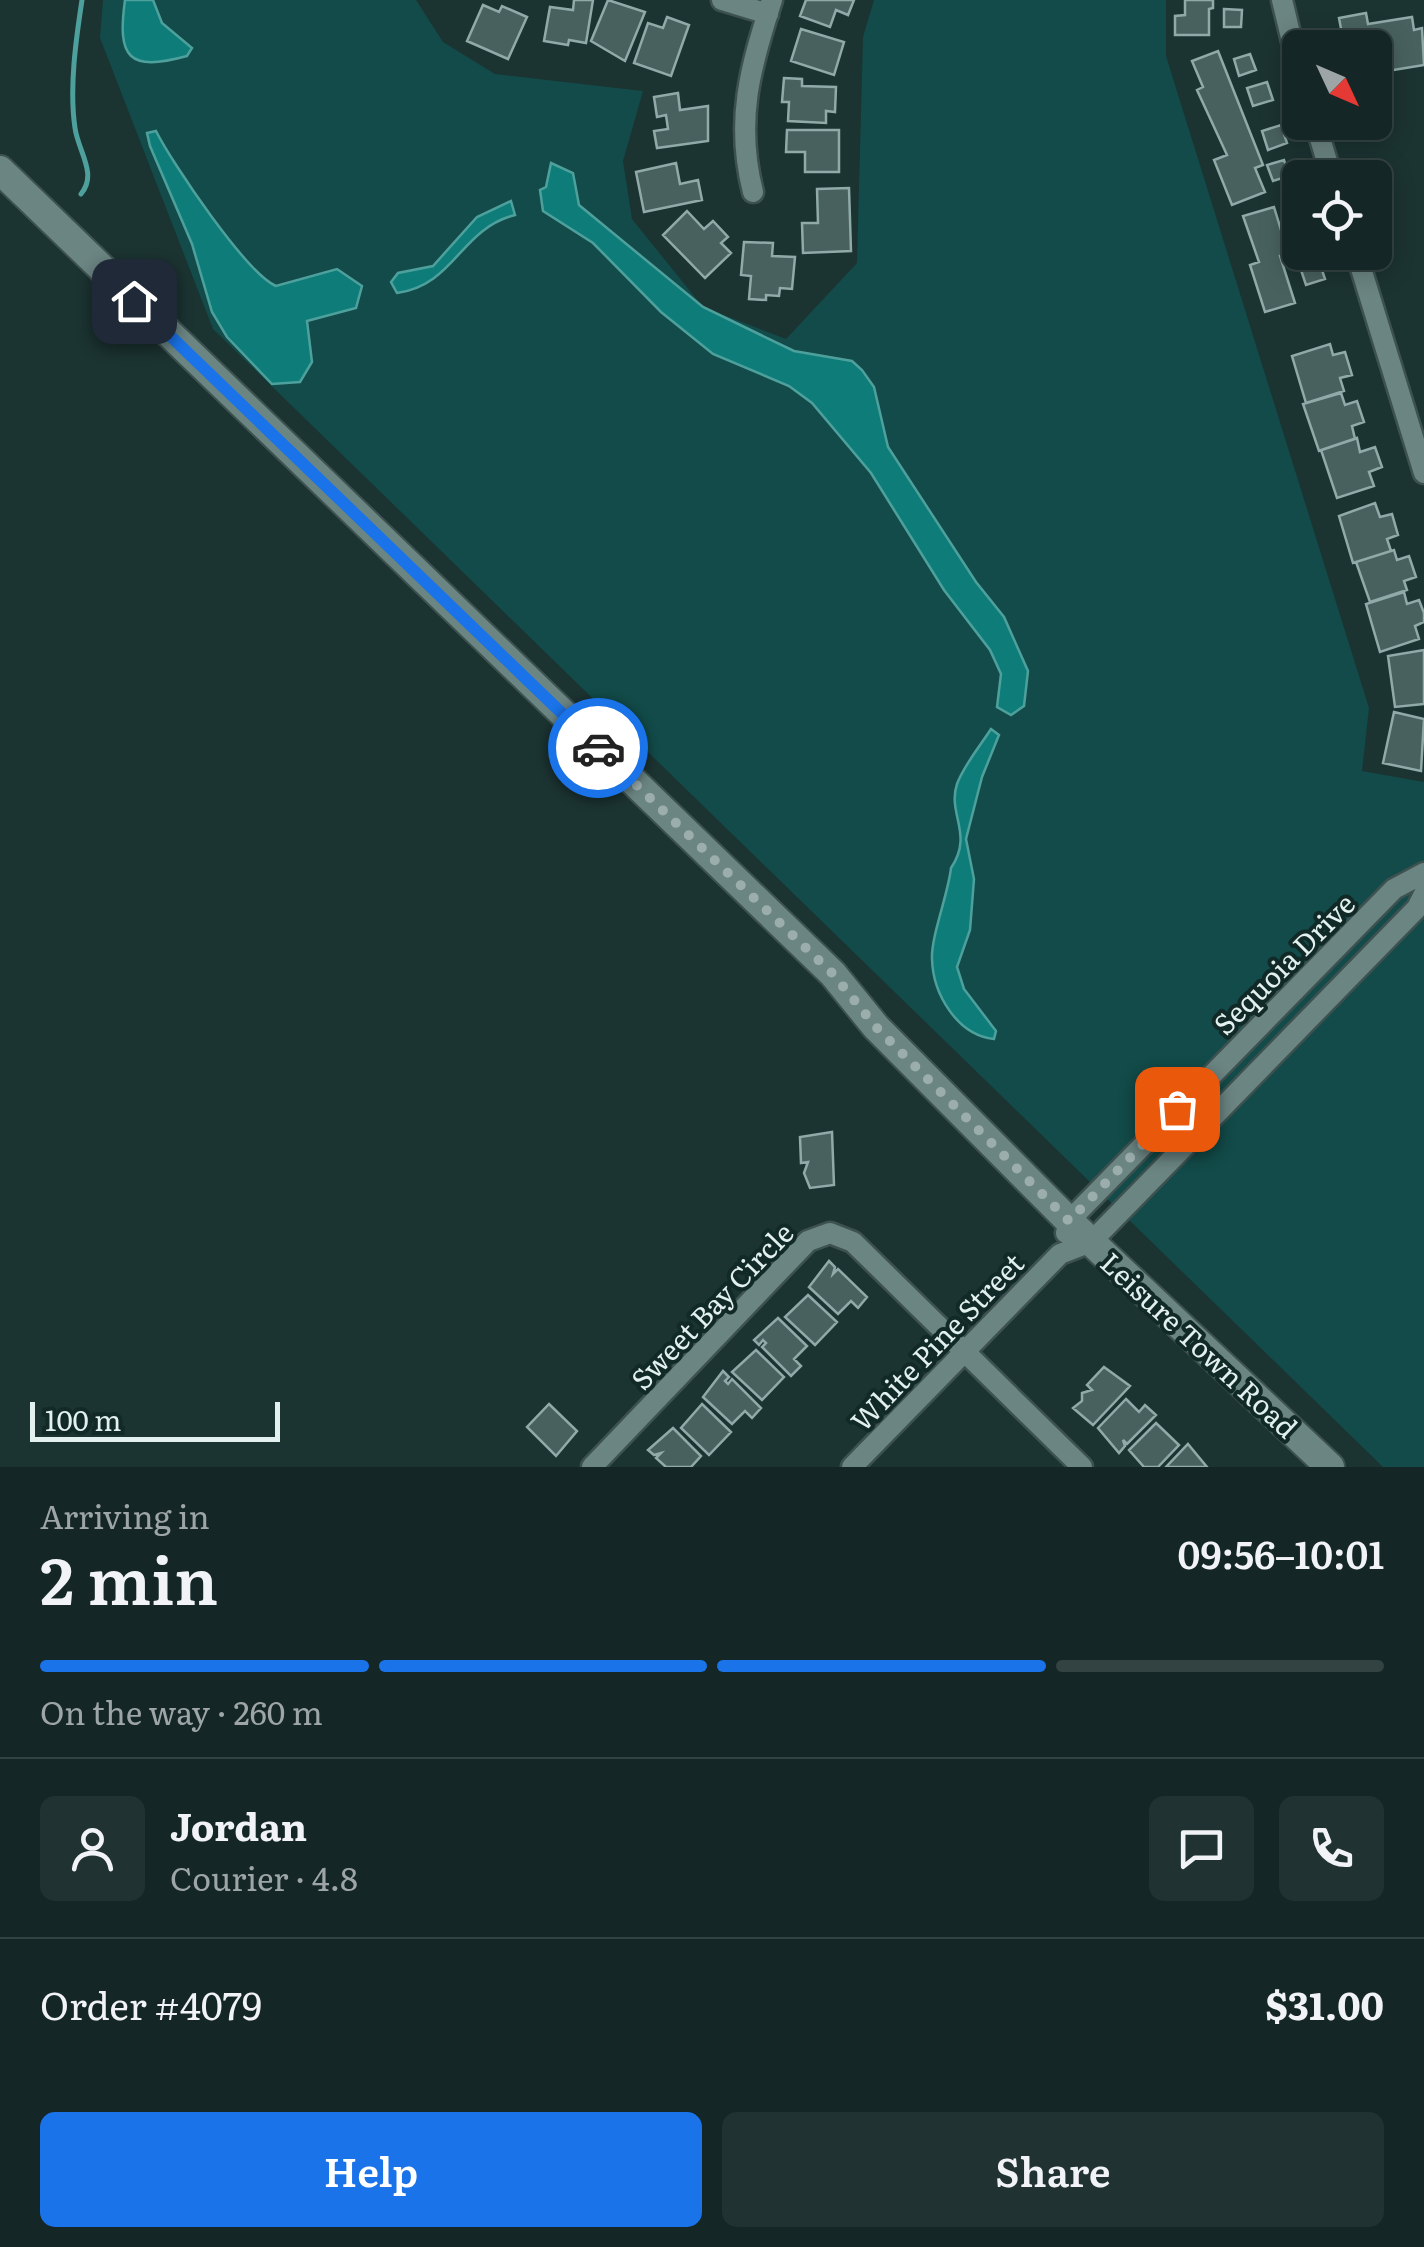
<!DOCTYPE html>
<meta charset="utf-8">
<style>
:root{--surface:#142625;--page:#213232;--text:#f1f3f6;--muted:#9da5a7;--line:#334342;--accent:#1a73e8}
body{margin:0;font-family:Literata,serif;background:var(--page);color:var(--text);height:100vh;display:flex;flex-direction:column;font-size:38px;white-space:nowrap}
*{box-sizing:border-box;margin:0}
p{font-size:32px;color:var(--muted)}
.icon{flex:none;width:55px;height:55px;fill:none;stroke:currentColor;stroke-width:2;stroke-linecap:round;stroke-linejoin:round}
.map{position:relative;height:1467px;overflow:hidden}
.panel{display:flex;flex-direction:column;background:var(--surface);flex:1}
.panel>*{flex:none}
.needle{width:65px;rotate:134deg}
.fabs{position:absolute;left:1282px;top:30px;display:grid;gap:20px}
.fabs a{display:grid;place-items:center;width:110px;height:110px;border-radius:15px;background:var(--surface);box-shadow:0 5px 25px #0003,0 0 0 2px var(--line);font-size:50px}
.scale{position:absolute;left:30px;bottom:25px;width:250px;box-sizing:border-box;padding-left:10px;border:5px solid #e2f0ee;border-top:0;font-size:28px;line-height:35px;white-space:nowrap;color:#e2f0ee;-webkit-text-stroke:8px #112927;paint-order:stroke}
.pin{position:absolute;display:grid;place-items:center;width:85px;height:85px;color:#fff;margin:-42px;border-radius:20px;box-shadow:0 5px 15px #0006}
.courier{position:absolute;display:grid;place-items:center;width:100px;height:100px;margin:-50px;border:8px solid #1a73e8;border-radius:50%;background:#fff;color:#222;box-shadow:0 2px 12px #0007}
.head em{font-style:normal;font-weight:600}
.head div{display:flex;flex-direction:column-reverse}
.head{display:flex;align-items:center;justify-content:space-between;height:170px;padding:0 40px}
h1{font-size:65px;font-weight:600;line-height:75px}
.bar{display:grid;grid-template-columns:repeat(4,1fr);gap:15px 10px;align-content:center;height:120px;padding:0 40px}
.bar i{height:12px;border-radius:8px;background:var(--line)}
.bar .active{background:var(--accent)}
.bar p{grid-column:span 4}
.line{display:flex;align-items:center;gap:25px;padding:0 40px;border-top:2px solid var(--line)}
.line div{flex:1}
.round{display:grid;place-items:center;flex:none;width:105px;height:105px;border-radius:15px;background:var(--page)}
.cta{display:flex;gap:20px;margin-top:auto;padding:20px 40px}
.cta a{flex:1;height:115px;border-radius:15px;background:var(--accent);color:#fff;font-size:40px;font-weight:600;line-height:115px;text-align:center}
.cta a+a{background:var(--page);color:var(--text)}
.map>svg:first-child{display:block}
.green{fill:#124b49}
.water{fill:#0e7d79;stroke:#4ea09c;stroke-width:2.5}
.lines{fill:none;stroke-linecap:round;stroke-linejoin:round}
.stream{stroke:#4ea09c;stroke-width:5}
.building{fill:#48615f;stroke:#8faaa8;stroke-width:2.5}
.street-casing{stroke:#3d5250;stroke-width:25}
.secondary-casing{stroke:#3d5250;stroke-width:32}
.street{stroke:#6b8583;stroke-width:20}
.secondary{stroke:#6b8583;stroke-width:28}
.done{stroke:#9caeac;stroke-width:10;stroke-dasharray:0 18}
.route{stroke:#1a73e8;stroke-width:12}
.labels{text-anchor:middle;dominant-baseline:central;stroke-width:8;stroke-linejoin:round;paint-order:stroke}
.street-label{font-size:28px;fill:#e2f0ee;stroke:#112927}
</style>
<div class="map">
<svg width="1424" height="1467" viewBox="0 0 1424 1467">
<rect width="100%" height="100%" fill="#1b3331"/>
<path class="green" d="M 103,0 L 416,0 L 443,42 L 495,74 L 643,91 L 623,161 L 632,219 L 703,307 L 786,339 L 857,263 L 863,37 L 874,0 L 1166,0 L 1166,56 L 1369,708 L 1362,771 L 1424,782 L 1424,1467 L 1383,1467 L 213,329 L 100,38 Z"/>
<path class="water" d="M 125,0 L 153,0 L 162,23 L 192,48 L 187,56 C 128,72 117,58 125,0 Z
M 156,131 C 172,163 247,274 276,286 L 337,269 L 362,286 L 356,308 L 307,321 L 312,362 L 300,382 L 272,384 L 227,337 L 212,312 L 192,244 L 150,146 L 147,133 Z
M 551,163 L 573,173 L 579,205 L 703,307 L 794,351 L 852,361 L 862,370 L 874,387 L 888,447 L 976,582 L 1004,617 L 1028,671 L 1024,706 L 1011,715 L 997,707 L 1001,674 L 990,650 L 944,590 L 871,473 L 812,403 L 789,386 L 713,354 L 661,312 L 593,243 L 543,211 L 540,190 L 546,187 Z
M 511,201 L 515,215 C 460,229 455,285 397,293 L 391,282 L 398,273 L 433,266 L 477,217 Z
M 991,729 L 999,735 L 982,777 L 966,839 L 974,879 L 970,930 L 957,967 L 964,989 L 996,1031 L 994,1039 C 957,1035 933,994 932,959 C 931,936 948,895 951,868 C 974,834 947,814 957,784 C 964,765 980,746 991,729 Z"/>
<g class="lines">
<path class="stream" d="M 81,194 C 98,174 78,151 75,128 C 69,88 76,39 82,0"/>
</g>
<path class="building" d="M 574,0 L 593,0 L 586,43 L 569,40 L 568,45 L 544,41 L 550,7 L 573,10 Z
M 608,0 L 645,12 L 625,61 L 591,41 Z
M 806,0 L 854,0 L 848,15 L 836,10 L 830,27 L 800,16 Z
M 1185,0 L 1213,0 L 1213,8 L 1209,9 L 1209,35 L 1175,35 L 1175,16 L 1185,15 Z
M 483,5 L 499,12 L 502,6 L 527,17 L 508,59 L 467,41 Z
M 1224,9 L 1242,10 L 1241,27 L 1224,27 Z
M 1366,13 L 1368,24 L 1412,17 L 1414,30 L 1422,28 L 1424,65 L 1375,73 L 1375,48 L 1332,48 L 1330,36 L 1342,34 L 1339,18 Z
M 667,17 L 689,25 L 671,76 L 634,63 L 648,23 L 663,28 Z
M 801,29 L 844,42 L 834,75 L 791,61 Z
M 1218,51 L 1263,165 L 1255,168 L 1265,192 L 1232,205 L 1214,160 L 1227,155 L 1197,90 L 1203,87 L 1192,61 Z
M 1250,54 L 1256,70 L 1239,76 L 1234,59 Z
M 784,78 L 802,79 L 802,86 L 836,87 L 835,112 L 826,111 L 826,123 L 788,121 L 789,102 L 782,102 Z
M 1267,82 L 1273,100 L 1253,106 L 1247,88 Z
M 678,93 L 680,110 L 708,106 L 708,141 L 657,148 L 654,131 L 668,129 L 666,115 L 657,117 L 654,97 Z
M 1281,125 L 1287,143 L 1268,150 L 1262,131 Z
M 787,130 L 839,130 L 839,172 L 805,172 L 805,152 L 786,152 Z
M 1284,160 L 1289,176 L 1273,181 L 1267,165 Z
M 676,163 L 680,184 L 698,180 L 702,200 L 644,212 L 636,172 Z
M 849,188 L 851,251 L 803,253 L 802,223 L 818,223 L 817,189 Z
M 1274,207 L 1288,253 L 1280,256 L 1295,303 L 1265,312 L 1250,265 L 1259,262 L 1243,216 Z
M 687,211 L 704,229 L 713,221 L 728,237 L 721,243 L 731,253 L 705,278 L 663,235 Z
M 1300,215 L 1300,235 L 1291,238 L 1286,220 Z
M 744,242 L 773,243 L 772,256 L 795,257 L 792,289 L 780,288 L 779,296 L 766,295 L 766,300 L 749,299 L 751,276 L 741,275 Z
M 1319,261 L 1325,279 L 1306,285 L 1300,267 Z
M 1330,344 L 1333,355 L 1345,352 L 1352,375 L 1340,378 L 1344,391 L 1306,403 L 1292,356 Z
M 1341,393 L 1345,405 L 1357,401 L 1364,422 L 1352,426 L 1355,439 L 1319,451 L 1303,404 Z
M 1357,438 L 1360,452 L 1375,447 L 1382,467 L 1369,472 L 1374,486 L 1337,498 L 1321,450 Z
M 1375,503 L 1380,517 L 1392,514 L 1398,535 L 1387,539 L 1391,551 L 1353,563 L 1339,516 Z
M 1394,550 L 1397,560 L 1409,556 L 1416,577 L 1404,581 L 1407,590 L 1370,602 L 1356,562 Z
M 1404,592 L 1407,604 L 1419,600 L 1424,613 L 1424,622 L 1415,626 L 1419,639 L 1380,652 L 1366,604 Z
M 1424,650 L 1424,704 L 1395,707 L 1388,656 Z
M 1394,712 L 1424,719 L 1421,771 L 1383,763 Z
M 832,1132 L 834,1185 L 810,1188 L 804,1173 L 808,1162 L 801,1163 L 800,1137 Z
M 829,1261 L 835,1267 L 833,1274 L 838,1269 L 867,1297 L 858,1308 L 851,1301 L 838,1314 L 809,1287 Z
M 808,1295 L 837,1322 L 815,1345 L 785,1317 Z
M 778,1318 L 807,1346 L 794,1359 L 801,1366 L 791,1376 L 762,1347 L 766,1343 L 763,1340 L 759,1345 L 754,1340 Z
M 756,1350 L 784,1377 L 762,1400 L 732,1372 Z
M 1104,1367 L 1130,1386 L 1093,1425 L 1073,1408 L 1082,1401 L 1082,1393 L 1092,1390 L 1087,1385 Z
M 723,1371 L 729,1377 L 725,1381 L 728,1384 L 732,1379 L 761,1408 L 752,1418 L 745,1411 L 732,1424 L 703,1397 Z
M 1126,1399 L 1139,1412 L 1145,1405 L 1156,1415 L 1127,1444 L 1123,1440 L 1125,1446 L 1119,1453 L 1098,1428 Z
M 549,1404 L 577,1431 L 556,1456 L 527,1427 Z
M 702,1404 L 731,1432 L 709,1455 L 681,1428 Z
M 1156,1423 L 1179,1445 L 1158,1467 L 1144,1467 L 1129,1450 Z
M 673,1428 L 701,1456 L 691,1467 L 666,1467 L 656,1458 L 661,1453 L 654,1455 L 648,1450 Z
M 1188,1444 L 1207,1467 L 1166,1467 Z"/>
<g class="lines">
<defs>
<path id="street" d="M 722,0 L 768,14
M 1282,0 L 1300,75
M 1315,122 L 1332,178
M 753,192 C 735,121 750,68 772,0
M 1356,252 L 1424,473
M 1066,1233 L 1069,1221 L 1394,889 L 1424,873
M 592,1467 L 808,1241 L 830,1233 L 853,1242 L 1082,1467
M 852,1467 L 1060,1254 L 1091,1242 L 1417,908 L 1424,894"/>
<path id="secondary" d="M 0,170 L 833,974 L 876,1027 L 1069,1221 L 1330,1467"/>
</defs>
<use href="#street" class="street-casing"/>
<use href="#secondary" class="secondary-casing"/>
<use href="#street" class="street"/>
<use href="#secondary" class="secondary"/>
</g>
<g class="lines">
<path class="done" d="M 598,748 L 833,974 L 876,1027 L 1069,1221 L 1177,1109"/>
<path class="route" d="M 134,301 L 598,748"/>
</g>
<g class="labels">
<g class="street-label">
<text transform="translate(1283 963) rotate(-45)">Sequoia Drive</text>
<text transform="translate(711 1305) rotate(-46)">Sweet Bay Circle</text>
<text transform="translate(936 1341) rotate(-46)">White Pine Street</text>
<text transform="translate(1200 1344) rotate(43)">Leisure Town Road</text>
</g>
</g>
</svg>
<div class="fabs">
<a><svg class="needle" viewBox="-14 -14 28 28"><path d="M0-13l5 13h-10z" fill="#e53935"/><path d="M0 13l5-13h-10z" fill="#9da5a7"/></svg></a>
<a><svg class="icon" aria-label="locate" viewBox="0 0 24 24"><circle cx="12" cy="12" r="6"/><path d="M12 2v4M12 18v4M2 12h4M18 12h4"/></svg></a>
</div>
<div class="scale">100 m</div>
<div class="pin" style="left:1177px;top:1109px;background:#ea580c"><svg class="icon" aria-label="bag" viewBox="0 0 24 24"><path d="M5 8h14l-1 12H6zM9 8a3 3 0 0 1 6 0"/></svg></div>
<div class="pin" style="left:134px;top:301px;background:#1f2937"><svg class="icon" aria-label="home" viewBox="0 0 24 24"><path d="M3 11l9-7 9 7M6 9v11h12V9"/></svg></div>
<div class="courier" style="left:598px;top:748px"><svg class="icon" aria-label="car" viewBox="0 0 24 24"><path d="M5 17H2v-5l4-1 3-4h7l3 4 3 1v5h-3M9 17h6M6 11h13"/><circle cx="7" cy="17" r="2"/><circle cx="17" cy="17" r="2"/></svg></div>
</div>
<section class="panel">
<div class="head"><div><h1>2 min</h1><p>Arriving in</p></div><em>09:56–10:01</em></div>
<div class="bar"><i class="active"></i><i class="active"></i><i class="active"></i><i></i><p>On the way · 260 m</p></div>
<div class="line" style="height:180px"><a class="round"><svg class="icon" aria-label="person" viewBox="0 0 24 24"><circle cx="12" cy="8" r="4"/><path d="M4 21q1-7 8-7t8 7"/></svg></a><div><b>Jordan</b><p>Courier · 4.8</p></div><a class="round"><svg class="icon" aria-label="chat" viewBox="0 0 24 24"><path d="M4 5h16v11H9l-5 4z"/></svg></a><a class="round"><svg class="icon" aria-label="phone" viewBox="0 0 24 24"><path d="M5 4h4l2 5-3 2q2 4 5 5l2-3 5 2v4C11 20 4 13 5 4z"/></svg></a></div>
<div class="line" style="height:130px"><div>Order #4079</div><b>$31.00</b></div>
<div class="cta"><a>Help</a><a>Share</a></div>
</section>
